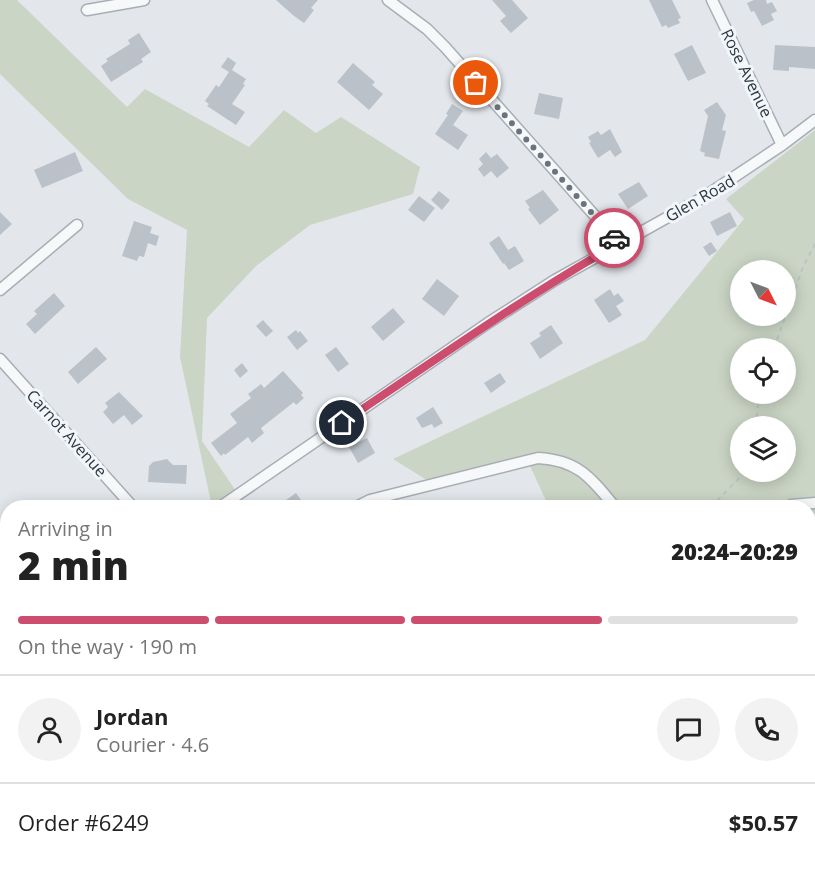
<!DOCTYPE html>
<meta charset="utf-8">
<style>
:root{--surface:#fff;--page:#f2f2f2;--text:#222;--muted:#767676;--line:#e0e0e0;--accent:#cc4d6d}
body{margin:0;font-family:"Open Sans",sans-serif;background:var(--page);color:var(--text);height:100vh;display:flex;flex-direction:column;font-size:22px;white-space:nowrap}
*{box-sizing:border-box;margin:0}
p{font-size:20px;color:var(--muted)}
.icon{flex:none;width:33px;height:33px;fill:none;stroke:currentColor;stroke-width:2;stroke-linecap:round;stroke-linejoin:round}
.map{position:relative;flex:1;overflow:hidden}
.sheet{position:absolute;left:0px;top:500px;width:816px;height:374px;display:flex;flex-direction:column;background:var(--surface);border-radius:24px 24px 0 0;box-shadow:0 3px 15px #0003}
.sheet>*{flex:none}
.needle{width:39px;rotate:132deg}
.fabs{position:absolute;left:730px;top:260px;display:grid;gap:12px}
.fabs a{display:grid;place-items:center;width:66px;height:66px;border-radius:50%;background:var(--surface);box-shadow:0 3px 15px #0003;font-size:30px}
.pin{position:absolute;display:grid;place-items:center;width:51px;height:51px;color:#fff;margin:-26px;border:3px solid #fff;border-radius:50%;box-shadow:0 2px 6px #0007}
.courier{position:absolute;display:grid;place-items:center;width:60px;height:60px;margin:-30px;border:4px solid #cc4d6d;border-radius:50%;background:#fff;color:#222;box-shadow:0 2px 8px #0007}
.head em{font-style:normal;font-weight:800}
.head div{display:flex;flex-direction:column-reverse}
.head{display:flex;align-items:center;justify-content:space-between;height:102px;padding:0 18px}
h1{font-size:39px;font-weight:800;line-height:45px}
.bar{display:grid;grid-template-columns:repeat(4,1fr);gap:9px 6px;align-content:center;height:72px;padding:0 18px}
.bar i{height:8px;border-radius:4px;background:var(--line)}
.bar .current{background:var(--accent)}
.bar p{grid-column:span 4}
.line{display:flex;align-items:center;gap:15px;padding:0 18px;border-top:2px solid var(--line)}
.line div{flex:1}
.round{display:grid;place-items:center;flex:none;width:63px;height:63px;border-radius:32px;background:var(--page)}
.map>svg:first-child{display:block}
.green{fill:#cad5c5;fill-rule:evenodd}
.building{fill:#bbc1c8}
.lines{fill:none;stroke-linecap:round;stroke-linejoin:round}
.street-casing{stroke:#a8aeb5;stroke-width:13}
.secondary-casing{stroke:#a8aeb5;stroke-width:17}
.path{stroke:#bdc2c6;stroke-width:2;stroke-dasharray:4.5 4.5;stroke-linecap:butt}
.street{stroke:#f6f8f9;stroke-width:10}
.secondary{stroke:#fff;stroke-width:15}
.done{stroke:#6b747e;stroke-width:6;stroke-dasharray:0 10.8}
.route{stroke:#cc4d6d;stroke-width:8}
.labels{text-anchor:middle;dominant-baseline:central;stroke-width:6;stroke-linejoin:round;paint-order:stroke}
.street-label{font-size:16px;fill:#2b3643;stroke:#f3f6f8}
</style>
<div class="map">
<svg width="815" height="872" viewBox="0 0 815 872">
<rect width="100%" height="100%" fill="#e3e7eb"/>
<path class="green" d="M 0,0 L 17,0 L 127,107 L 145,89 L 249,147 L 284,110 L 316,133 L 341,117 L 420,167 L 413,194 L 310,225 L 256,266 L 207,318 L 202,441 L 238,494 L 220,507 L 212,507 L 180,357 L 187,230 L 128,199 L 0,74 Z
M 815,130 L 815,512 L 809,523 L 808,507 L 549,507 L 530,466 L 438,487 L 393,459 L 645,340 L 744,219 L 726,199 ZM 741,270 L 786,270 L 786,315 L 741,315 ZM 741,348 L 786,348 L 786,393 L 741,393 ZM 741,426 L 786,426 L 786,471 L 741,471 Z
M 809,565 L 815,574 L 815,756 L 809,758 Z"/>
<path class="building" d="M 276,0 L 318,0 L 311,8 L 314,10 L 304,23 L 294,16 Z
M 492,0 L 512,0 L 528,18 L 511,33 L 500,21 L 506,16 Z
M 649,0 L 672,0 L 681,18 L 678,19 L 680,23 L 668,28 L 666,25 L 662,27 Z
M 754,0 L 766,0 L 767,4 L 772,2 L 777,11 L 771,14 L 774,20 L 762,26 L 754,11 L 751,12 L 747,3 Z
M 139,33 L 151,52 L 141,59 L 143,62 L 111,82 L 101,66 L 108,61 L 106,59 L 130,44 L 128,40 Z
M 692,45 L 706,73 L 688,81 L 674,54 Z
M 775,45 L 815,47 L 815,69 L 789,67 L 789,71 L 773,70 Z
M 228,57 L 236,63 L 232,70 L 246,79 L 243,84 L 245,85 L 232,104 L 245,112 L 236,125 L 207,106 L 209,104 L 205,101 L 216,85 L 219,87 L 229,72 L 221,67 Z
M 353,63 L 375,82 L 372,85 L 383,94 L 369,110 L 337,82 Z
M 539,93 L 563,98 L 559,119 L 534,114 Z
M 717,102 L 726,115 L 722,130 L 726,131 L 719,159 L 704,156 L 705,153 L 700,151 L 708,116 L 704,110 Z
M 452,104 L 463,111 L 453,125 L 468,135 L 458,150 L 435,134 L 448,115 L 446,114 Z
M 610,129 L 622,152 L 615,157 L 610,150 L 598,158 L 589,143 L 591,142 L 588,137 L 598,131 L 601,135 Z
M 75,152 L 83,171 L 42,188 L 34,170 Z
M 486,152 L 491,158 L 497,154 L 509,168 L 497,178 L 491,171 L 484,177 L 478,169 L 483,164 L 479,159 Z
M 639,182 L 648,196 L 628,209 L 618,194 Z
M 543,190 L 559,210 L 540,225 L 528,209 L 530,208 L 525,201 Z
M 439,191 L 450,200 L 442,210 L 431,200 Z
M 419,196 L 435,208 L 424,222 L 408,210 Z
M 0,212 L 12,224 L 0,235 Z
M 730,212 L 737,226 L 717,236 L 710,222 Z
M 134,221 L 152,227 L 150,233 L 159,236 L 156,246 L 148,243 L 144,257 L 139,256 L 137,261 L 122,256 Z
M 499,236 L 508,250 L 515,246 L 524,261 L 509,270 L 504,263 L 503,264 L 489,243 Z
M 711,242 L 717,251 L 709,256 L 703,247 Z
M 437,279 L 459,296 L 444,316 L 422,299 Z
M 610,289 L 614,296 L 618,293 L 624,301 L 616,306 L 622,315 L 609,323 L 594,300 Z
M 54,293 L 65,306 L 35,334 L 26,324 L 37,314 L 34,311 Z
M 393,308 L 405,322 L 383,341 L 371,327 Z
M 263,320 L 273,331 L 266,337 L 256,326 Z
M 551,325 L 563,343 L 540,359 L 530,343 L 541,336 L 539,333 Z
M 296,330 L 298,333 L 300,331 L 308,341 L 297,350 L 287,337 Z
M 96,347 L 107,359 L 78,384 L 68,372 Z
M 336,347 L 349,364 L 338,372 L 325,355 Z
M 242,363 L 248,371 L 240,378 L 234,370 Z
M 283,371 L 303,393 L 301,395 L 304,398 L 296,405 L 294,402 L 261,428 L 264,433 L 252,443 L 248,437 L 225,455 L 224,453 L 221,456 L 211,443 L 237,423 L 230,414 L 251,398 L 248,394 L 261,384 L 264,388 Z
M 500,373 L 506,382 L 491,393 L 484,383 Z
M 119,392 L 143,416 L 132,425 L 124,415 L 113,424 L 103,412 L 108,407 L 105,403 Z
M 433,407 L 443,423 L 434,428 L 432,424 L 422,428 L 416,418 Z
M 367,438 L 375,453 L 358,463 L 349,447 Z
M 167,459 L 173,465 L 187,465 L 186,484 L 148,482 L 149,466 L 153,462 Z
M 296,493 L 306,507 L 276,507 Z"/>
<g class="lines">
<defs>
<path id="street" d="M 388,0 L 427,29 L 445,47 L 619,243
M 712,0 L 782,145
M 87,10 L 144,0
M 0,290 L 77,225
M 0,359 L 133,507
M 791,505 L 815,503
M 220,507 L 488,323 L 555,280 L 704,197 L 782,145 L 815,120
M 356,507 L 370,500 L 538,458 C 578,460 591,478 615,507
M 0,577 L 8,581
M 0,700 L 8,706
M 0,787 L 8,782
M 86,866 L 96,872
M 725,866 L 728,872
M 260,872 L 261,866"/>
<path id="secondary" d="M 808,783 L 815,780
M 561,872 L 579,866"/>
</defs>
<use href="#street" class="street-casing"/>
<use href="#secondary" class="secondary-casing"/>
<path class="path" d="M 774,348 L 803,267 L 815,244
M 756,426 L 759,393
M 711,507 L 746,471"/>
<use href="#street" class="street"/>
<use href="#secondary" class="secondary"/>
</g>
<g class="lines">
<path class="done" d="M 476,83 L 614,238"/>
<path class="route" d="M 342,423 C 433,361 523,298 619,243 L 614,238"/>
</g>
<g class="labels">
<g class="street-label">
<text transform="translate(747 73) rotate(64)">Rose Avenue</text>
<text transform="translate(700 198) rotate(-30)">Glen Road</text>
<text transform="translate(67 433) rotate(48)">Carnot Avenue</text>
</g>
</g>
</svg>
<div class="fabs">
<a><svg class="needle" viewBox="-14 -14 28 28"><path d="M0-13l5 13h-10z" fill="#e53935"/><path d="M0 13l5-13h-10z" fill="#767676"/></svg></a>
<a><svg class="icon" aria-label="locate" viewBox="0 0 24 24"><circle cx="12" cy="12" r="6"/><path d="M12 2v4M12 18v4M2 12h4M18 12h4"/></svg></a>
<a><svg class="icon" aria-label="layers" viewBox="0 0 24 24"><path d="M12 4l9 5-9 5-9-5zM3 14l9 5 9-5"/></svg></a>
</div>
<div class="pin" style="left:476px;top:83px;background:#ea580c"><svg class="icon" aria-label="bag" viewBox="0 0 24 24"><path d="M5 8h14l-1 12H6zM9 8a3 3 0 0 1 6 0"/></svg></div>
<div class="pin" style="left:342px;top:423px;background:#1f2937"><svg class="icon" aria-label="home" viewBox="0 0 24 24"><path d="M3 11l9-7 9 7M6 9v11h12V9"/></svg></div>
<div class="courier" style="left:614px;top:238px"><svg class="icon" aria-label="car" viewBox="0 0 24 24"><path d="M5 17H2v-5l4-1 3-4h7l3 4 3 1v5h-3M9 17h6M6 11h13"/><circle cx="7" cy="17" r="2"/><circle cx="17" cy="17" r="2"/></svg></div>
<section class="sheet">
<div class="head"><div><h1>2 min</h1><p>Arriving in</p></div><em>20:24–20:29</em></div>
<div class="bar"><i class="current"></i><i class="current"></i><i class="current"></i><i></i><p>On the way · 190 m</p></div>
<div class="line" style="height:108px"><a class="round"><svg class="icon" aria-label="person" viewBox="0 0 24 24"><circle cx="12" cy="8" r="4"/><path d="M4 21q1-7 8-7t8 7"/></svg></a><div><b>Jordan</b><p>Courier · 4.6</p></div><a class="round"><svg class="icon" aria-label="chat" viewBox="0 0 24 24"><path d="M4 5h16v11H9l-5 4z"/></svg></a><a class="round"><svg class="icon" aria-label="phone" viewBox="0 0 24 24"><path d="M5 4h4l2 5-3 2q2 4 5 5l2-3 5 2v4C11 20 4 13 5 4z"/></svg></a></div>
<div class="line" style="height:78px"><div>Order #6249</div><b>$50.57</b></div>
</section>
</div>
